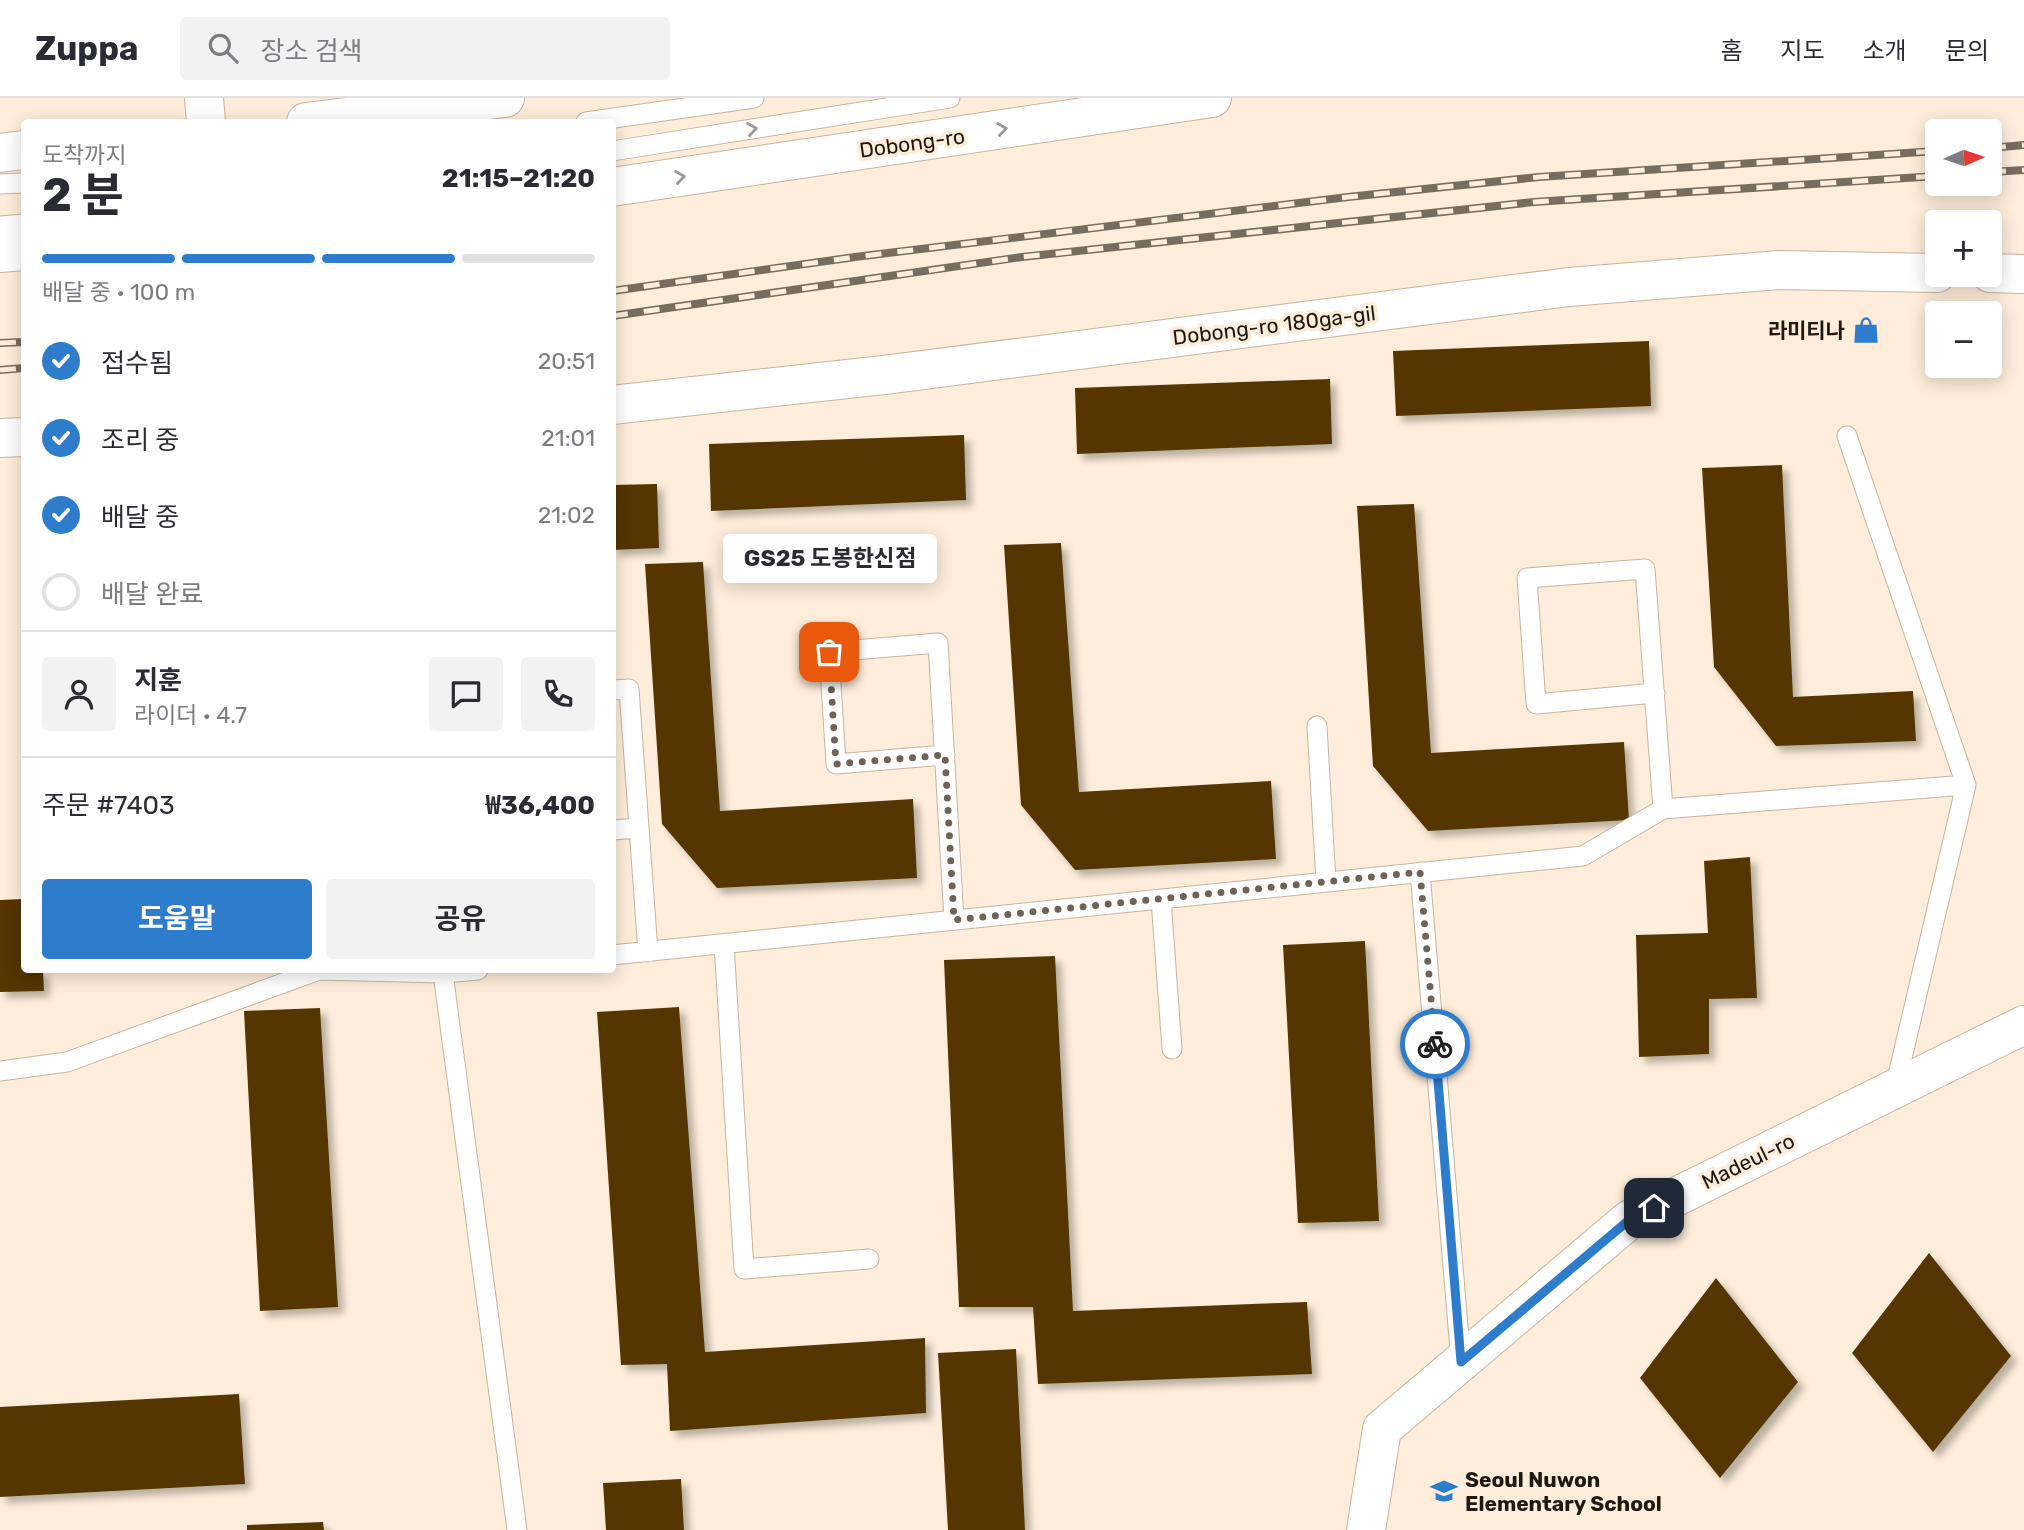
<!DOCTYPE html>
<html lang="ko">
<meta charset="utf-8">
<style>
:root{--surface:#fff;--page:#f2f2f3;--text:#2b2b33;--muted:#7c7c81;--line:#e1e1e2;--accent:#2e7dcd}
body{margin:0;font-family:Rubik,"Noto Sans KR",sans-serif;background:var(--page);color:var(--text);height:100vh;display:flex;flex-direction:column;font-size:26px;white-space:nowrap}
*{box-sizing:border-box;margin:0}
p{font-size:23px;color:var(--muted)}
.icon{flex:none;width:38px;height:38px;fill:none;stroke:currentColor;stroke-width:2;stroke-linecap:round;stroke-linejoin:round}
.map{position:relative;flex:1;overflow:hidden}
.panel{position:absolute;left:21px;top:21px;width:595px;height:854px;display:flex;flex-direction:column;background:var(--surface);border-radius:7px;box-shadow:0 4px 18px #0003}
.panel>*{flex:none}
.needle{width:46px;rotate:87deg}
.fabs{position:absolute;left:1925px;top:21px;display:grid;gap:14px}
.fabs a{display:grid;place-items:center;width:77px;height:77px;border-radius:7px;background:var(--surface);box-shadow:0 4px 18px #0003;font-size:35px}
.pin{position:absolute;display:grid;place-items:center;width:60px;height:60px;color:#fff;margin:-30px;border-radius:14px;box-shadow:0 4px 10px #0006}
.courier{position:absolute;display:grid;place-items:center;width:70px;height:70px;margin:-35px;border:5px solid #2e7dcd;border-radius:50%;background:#fff;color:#222;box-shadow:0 2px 9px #0007}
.bubble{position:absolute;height:49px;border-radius:7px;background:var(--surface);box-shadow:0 4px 18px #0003;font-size:23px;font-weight:700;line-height:49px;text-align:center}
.summary em{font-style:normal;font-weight:700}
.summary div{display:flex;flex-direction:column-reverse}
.summary{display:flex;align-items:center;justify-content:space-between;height:119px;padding:0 21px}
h1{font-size:46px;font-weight:700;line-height:52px}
.bar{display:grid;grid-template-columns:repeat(4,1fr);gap:10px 7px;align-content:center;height:84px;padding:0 21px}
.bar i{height:9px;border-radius:5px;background:var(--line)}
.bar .on{background:var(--accent)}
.bar p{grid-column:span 4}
.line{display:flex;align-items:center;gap:18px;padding:0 21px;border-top:2px solid var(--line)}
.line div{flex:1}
.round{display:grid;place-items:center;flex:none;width:74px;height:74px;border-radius:7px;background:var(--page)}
ol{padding:0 21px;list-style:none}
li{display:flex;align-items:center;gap:21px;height:77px}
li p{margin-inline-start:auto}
li .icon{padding:7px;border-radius:50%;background:var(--accent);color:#fff;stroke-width:4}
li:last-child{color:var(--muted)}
li i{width:38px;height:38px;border:4px solid var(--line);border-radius:50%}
.button{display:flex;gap:14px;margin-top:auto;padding:14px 21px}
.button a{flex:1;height:80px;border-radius:7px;background:var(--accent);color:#fff;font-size:28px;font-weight:700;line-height:80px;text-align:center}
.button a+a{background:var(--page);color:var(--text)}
header{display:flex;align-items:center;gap:42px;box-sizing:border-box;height:98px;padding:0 35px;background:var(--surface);border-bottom:2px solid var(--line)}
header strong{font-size:33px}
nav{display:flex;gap:38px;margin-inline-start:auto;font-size:24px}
.search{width:490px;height:63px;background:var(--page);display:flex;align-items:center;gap:18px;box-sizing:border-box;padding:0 24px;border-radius:7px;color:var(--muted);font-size:26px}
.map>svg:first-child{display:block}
.building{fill:#553605;filter:url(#shadow)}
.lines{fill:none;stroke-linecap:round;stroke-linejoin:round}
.lane-casing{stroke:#c7b49e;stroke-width:21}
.street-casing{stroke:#c7b49e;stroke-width:40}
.secondary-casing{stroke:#c7b49e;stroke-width:40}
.lane{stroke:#fff;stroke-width:19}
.street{stroke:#fff;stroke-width:38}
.secondary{stroke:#fff;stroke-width:38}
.rail-casing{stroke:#776c60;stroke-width:8}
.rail{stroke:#fdedda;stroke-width:5;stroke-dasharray:16;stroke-linecap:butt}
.oneway{stroke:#9b9894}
.done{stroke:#6d6357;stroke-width:7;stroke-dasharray:0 12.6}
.route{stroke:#2e7dcd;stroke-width:9}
.labels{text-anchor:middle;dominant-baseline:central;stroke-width:7;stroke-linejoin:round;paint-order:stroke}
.street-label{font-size:21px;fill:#201911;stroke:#fdedda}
.poi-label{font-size:21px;font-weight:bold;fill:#201911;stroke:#fdedda;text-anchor:end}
</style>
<header>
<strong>Zuppa</strong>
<div class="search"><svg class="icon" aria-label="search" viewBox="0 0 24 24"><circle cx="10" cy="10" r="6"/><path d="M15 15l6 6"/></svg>장소 검색</div>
<nav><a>홈</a><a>지도</a><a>소개</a><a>문의</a></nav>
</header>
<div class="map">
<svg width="2024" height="1432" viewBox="0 0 2024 1432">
<defs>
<filter id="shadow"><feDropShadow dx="6" dy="6" stdDeviation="3.5" flood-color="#0004"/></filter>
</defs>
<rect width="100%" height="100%" fill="#fdedda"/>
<path class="building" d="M 1649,243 L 1651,308 L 1396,318 L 1393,253 Z
M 1330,281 L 1332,346 L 1077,356 L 1075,290 Z
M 964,337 L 966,402 L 711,413 L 709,346 Z
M 1782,367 L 1793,599 L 1913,593 L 1916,643 L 1776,648 L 1714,569 L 1702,370 Z
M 657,386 L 659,450 L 612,452 L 612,387 Z
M 1414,406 L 1431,655 L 1624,644 L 1629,722 L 1428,733 L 1373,668 L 1357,408 Z
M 1061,445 L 1079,694 L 1271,683 L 1276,761 L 1075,772 L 1021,707 L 1004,447 Z
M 703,464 L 720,713 L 913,701 L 917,780 L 717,790 L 662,726 L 645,466 Z
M 1750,759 L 1757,900 L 1709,901 L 1709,956 L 1639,959 L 1636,837 L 1708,835 L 1704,763 Z
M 24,801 L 24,872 L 43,872 L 44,893 L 0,894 L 0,802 Z
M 1365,843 L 1379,1123 L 1298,1125 L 1283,847 Z
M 1055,858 L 1073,1213 L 1307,1204 L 1312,1276 L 1038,1286 L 1033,1209 L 959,1209 L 944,862 Z
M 679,909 L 705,1254 L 925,1240 L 926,1315 L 670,1333 L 667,1266 L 621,1267 L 597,914 Z
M 320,910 L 338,1209 L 260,1213 L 244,913 Z
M 1929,1155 L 2011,1258 L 1933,1354 L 1852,1255 Z
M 1716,1180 L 1798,1284 L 1720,1380 L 1640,1280 Z
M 1016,1251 L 1025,1432 L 948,1432 L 938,1255 Z
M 239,1296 L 245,1386 L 0,1399 L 0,1309 Z
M 681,1381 L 684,1432 L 606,1432 L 603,1385 Z
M 323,1424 L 324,1432 L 247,1432 L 247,1427 Z"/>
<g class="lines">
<defs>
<path id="lane" d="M 586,24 L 754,0
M 612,53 L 950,0
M 0,86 L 24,85
M 0,128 L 24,126
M 1847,338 L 1966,687 L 1895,990
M 612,592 L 629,591 L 648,854
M 1655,595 L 1536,606 L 1527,480 L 1645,471 L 1663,711
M 1317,628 L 1326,784
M 945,657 L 836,666 L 829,554 L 938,545 L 954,822
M 612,732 L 639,730
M 1420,774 L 1461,1264
M 1161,801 L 1172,951
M 724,846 L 744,1171 L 869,1161
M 612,857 L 1583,758 L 1663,711 L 1966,687
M 319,872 L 443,875 L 517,1432
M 443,875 L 478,872
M 0,973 L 67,964 L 319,872"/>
<path id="street" d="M 204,0 L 206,24
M 1990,175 L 2024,176
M 612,307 L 884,277 L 1569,189 L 1780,172 L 1937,175
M 0,340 L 24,339
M 1366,1432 L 1382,1331 L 1629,1122 L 2024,927"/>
<path id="secondary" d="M 306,24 L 505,0
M 0,55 L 24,52
M 612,89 L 1212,0
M 0,155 L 24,153"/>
</defs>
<use href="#lane" class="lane-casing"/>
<use href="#street" class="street-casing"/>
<use href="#secondary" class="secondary-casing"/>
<use href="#lane" class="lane"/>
<use href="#street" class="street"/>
<use href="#secondary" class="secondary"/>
<defs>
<path id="rail" d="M 1990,50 L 2024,47
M 1990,74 L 2024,72
M 612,193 L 855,159 L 1348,99 L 1539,79 L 1937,53
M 612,218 L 1022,159 L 1534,104 L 1937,78
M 0,245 L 24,244
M 0,272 L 24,270"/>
</defs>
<use href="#rail" class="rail-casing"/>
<use href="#rail" class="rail"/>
</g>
<defs><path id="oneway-chevron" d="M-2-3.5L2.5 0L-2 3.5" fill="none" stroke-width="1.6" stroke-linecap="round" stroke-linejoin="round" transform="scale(1.75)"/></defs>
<g class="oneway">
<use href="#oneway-chevron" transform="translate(752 31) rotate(-9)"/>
<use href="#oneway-chevron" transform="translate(1002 31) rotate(-8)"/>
<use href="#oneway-chevron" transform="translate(680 79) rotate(-8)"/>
</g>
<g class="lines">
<path class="done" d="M 829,554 L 836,666 L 945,657 L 954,822 L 1420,774 L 1435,946"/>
<path class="route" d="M 1435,946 L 1461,1264 L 1629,1122 L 1654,1110"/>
</g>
<defs>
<symbol id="shop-bare" viewBox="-9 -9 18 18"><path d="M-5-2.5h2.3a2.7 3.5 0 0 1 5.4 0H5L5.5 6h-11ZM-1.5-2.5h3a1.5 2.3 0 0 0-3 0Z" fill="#2e7dcd" stroke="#fdedda" stroke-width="2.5" paint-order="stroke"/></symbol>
<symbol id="school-bare" viewBox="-9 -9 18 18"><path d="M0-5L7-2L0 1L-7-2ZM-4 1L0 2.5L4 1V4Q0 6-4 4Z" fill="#2e7dcd" stroke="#fdedda" stroke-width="2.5" paint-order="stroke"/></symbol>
</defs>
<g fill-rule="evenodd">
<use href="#shop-bare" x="1847" y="213" width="38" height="38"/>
<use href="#school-bare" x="1425" y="1374" width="38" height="38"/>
</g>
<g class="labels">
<g class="street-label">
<text transform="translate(912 45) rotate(-8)">Dobong-ro</text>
<text transform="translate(1274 227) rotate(-7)">Dobong-ro 180ga-gil</text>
<text transform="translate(1748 1063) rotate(-26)">Madeul-ro</text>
</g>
<g class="poi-label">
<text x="1845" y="232">라미티나</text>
<text x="1465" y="1381" text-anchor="start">Seoul Nuwon<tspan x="1465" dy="24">Elementary School</tspan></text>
</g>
</g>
</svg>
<div class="fabs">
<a><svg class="needle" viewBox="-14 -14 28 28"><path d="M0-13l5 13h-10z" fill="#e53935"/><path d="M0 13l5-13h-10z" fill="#7c7c81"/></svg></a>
<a>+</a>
<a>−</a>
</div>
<div class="pin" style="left:829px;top:554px;background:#ea580c"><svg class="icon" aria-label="bag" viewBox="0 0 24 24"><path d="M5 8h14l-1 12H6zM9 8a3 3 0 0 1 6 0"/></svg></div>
<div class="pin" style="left:1654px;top:1110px;background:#1f2937"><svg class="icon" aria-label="home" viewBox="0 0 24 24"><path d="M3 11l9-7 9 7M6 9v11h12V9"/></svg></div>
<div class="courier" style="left:1435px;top:946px"><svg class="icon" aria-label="bike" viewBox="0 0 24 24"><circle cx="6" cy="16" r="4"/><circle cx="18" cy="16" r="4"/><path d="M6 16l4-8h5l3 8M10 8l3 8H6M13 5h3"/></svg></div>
<div class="bubble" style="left:723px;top:436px;width:214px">GS25 도봉한신점</div>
<section class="panel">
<div class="summary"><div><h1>2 분</h1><p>도착까지</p></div><em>21:15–21:20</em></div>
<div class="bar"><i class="on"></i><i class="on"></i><i class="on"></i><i></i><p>배달 중 · 100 m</p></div>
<ol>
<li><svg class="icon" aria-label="check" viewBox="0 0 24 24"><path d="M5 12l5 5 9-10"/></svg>접수됨<p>20:51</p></li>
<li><svg class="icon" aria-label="check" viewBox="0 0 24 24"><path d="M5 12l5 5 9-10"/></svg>조리 중<p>21:01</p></li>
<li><svg class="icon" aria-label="check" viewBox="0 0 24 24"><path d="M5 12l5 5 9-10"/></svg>배달 중<p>21:02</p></li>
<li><i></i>배달 완료</li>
</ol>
<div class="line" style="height:126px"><a class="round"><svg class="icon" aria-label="person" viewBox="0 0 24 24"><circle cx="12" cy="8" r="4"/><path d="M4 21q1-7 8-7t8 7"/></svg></a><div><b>지훈</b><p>라이더 · 4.7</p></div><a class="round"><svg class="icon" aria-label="chat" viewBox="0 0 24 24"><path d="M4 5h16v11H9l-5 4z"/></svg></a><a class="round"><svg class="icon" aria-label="phone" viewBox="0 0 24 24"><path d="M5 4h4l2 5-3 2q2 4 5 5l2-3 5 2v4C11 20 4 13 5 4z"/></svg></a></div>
<div class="line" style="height:91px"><div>주문 #7403</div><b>₩36,400</b></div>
<div class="button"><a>도움말</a><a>공유</a></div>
</section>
</div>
